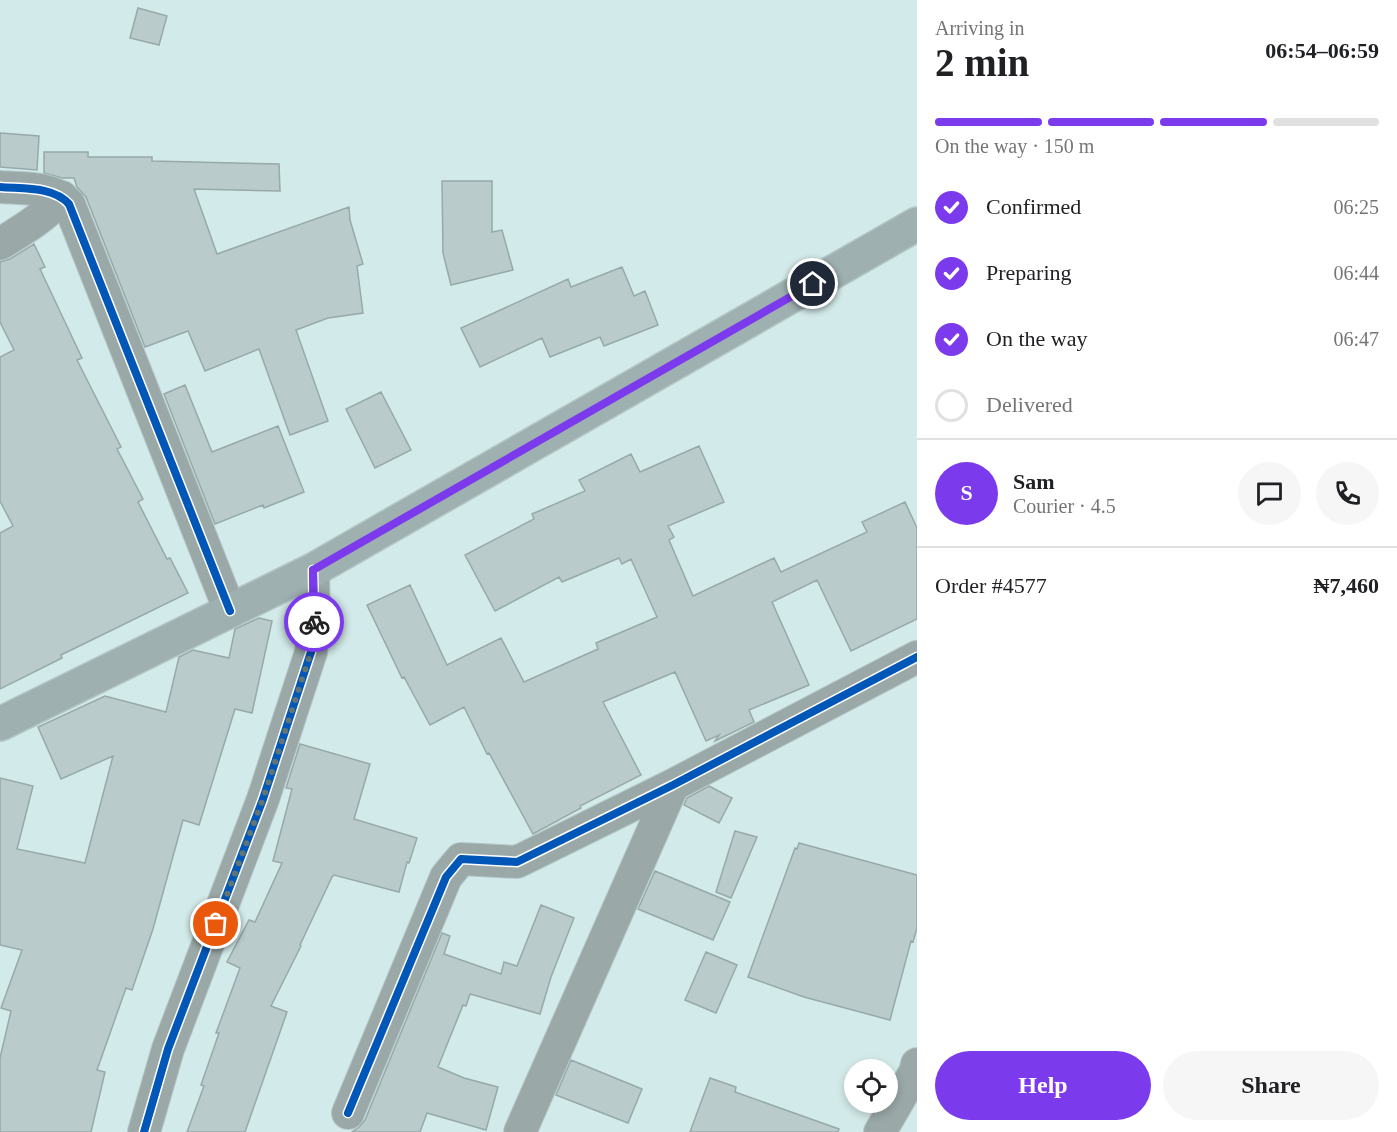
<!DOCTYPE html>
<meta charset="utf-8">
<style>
:root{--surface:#fff;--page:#f6f6f6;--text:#202124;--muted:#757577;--line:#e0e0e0;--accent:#7c3aed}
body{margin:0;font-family:"Times New Roman",serif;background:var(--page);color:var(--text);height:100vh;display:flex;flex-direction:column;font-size:22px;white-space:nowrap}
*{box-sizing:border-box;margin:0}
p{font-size:20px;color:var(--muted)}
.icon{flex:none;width:33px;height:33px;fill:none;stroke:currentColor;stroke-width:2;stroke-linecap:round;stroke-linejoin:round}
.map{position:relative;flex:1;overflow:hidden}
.drawer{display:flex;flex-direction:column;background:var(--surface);width:480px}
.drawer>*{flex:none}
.controls{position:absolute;left:844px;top:1059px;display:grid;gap:12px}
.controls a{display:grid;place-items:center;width:54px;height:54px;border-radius:50%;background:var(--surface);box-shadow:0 3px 9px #0003;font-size:30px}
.pin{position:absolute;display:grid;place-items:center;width:51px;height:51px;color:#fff;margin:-26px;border:3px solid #fff;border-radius:50%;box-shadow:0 2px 6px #0007}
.courier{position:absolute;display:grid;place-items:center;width:60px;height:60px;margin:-30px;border:4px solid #7c3aed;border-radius:50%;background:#fff;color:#222;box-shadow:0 2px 8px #0007}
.summary em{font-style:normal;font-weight:800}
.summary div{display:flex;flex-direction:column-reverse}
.summary{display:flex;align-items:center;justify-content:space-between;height:102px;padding:0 18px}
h1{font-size:39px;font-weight:800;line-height:45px}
.bar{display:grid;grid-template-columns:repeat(4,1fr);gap:9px 6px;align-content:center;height:72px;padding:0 18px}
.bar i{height:8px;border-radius:4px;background:var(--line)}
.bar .selected{background:var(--accent)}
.bar p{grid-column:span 4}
.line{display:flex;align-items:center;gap:15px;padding:0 18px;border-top:2px solid var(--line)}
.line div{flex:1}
.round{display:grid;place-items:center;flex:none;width:63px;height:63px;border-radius:32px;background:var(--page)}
ol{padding:0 18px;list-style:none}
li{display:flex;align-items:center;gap:18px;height:66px}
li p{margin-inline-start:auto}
li .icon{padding:6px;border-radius:50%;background:var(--accent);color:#fff;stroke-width:4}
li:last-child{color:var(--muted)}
li i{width:33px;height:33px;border:3px solid var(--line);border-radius:50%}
.action{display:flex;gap:12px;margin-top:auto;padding:12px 18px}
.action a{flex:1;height:69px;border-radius:36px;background:var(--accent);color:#fff;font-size:24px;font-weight:800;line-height:69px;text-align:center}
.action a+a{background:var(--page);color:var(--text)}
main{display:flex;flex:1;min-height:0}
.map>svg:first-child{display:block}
.building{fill:#b9cccb;stroke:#97a9a9;stroke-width:1.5}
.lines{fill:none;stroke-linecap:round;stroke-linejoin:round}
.minor-casing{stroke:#b4c7c7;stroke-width:34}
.secondary-casing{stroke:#b4c7c7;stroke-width:36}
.minor{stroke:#9ba8a8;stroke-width:32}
.secondary{stroke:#9fb0b0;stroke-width:33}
.cycleway-casing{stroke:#fff;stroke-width:11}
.cycleway{stroke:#0057b8;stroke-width:8}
.done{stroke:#617574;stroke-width:6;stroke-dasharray:0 10.8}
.route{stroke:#7c3aed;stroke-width:8}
</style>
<main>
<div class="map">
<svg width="917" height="1132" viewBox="0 0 917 1132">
<rect width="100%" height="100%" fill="#d2eae9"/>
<path class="building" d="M 138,8 L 167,16 L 159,45 L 130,38 Z
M 0,133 L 39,136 L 37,170 L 0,167 Z
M 44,152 L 88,152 L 88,157 L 152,157 L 152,161 L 279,164 L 280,191 L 194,189 L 217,254 L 349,207 L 350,220 L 363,264 L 357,266 L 363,313 L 328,318 L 296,330 L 328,421 L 290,435 L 259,349 L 205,371 L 188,331 L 145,347 L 86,197 L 77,187 L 74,178 L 62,178 L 44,173 Z
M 442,181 L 492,181 L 492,232 L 502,230 L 513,270 L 451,285 L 443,253 Z
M 34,244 L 45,267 L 40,269 L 82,358 L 77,360 L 121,447 L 117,449 L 143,499 L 138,502 L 167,559 L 170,558 L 188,593 L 61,655 L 62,658 L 0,689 L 0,533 L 13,526 L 0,501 L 0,357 L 14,350 L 0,322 L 0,262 L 10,259 Z
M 622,267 L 634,296 L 645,291 L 658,325 L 604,346 L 600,337 L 550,357 L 542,338 L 480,367 L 461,328 L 568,279 L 571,287 Z
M 185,385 L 212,452 L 278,426 L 304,492 L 264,508 L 263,505 L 215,524 L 164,394 Z
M 381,392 L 411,450 L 375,468 L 346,409 Z
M 699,446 L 724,502 L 668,526 L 674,537 L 669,540 L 693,596 L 774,558 L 781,572 L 867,532 L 862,522 L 905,502 L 917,528 L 917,619 L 851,651 L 817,580 L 772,602 L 809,685 L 749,710 L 754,722 L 715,741 L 719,735 L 706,741 L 675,672 L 603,702 L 641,775 L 580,806 L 581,808 L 533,834 L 489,753 L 487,754 L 464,707 L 430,725 L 404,677 L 402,678 L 367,605 L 410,585 L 447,665 L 501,638 L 524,682 L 598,649 L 596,643 L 657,617 L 631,559 L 622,564 L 619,558 L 562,582 L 559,577 L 495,611 L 465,555 L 534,519 L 532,514 L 585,491 L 579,480 L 631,454 L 640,472 Z
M 259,618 L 272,621 L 252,713 L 235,709 L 199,825 L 183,820 L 153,929 L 132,990 L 126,988 L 97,1070 L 105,1072 L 91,1132 L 0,1132 L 0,1058 L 11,1011 L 1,1008 L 22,950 L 0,945 L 0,778 L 33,786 L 17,849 L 85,863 L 113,756 L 61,779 L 38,727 L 105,696 L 166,712 L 179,657 L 193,650 L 229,658 L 235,629 Z
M 300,744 L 370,764 L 354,819 L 417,838 L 409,863 L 407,862 L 399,892 L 334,875 L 332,877 L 300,945 L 301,946 L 271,1006 L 287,1012 L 245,1132 L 187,1132 L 204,1086 L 201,1085 L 219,1033 L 216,1033 L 240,968 L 227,962 L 249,920 L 255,922 L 282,863 L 273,861 L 292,789 L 286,788 Z
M 709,786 L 732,798 L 719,823 L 684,805 L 687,798 Z
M 735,831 L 757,837 L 731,898 L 716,892 Z
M 799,843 L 917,875 L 917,928 L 913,942 L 911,941 L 890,1020 L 804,997 L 748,977 L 795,848 L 797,849 Z
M 655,871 L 730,902 L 713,940 L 638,909 Z
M 541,905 L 574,918 L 551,977 L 540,1014 L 470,994 L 466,1006 L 463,1005 L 438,1067 L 464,1078 L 498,1087 L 486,1130 L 427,1113 L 420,1132 L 352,1132 L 359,1127 L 365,1120 L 442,933 L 450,936 L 444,954 L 501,974 L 504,962 L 517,966 Z
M 706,952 L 737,965 L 716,1013 L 685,1000 Z
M 571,1060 L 642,1089 L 628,1123 L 556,1095 Z
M 710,1078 L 736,1087 L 735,1092 L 839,1129 L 838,1132 L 690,1132 Z"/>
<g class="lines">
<defs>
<path id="minor" d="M 0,187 C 23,189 53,186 69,204 L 230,611
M 0,244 C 24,229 43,218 62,197
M 348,1113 L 446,877 L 461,859 L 517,862 L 673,785 L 917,657
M 144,1132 L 168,1049 L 263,799 L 311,652 L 314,622 L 313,570
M 520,1132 L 673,785
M 880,1132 L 915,1072 L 917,1064"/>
<path id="secondary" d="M 0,724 L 313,570 L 917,224"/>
</defs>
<use href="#minor" class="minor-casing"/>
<use href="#secondary" class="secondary-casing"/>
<use href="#minor" class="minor"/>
<use href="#secondary" class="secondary"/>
<defs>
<path id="cycleway" d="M 0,187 C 23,189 53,186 69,204 L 230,611
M 348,1113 L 446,877 L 461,859 L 517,862 L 673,785 L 917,657
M 144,1132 L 168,1049 L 263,799 L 311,652 L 314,622 L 313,570"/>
</defs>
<use href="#cycleway" class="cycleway-casing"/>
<use href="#cycleway" class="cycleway"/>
</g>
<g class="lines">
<path class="done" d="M 216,924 L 263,799 L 311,652 L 314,622"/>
<path class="route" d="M 314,622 L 313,570 L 813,284"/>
</g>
</svg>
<div class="controls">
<a><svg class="icon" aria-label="locate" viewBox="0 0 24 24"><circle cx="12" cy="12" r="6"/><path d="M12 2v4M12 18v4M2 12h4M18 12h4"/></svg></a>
</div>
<div class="pin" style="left:216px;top:924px;background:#ea580c"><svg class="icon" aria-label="bag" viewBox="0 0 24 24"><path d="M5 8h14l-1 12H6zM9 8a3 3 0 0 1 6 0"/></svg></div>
<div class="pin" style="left:813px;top:284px;background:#1f2937"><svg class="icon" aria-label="home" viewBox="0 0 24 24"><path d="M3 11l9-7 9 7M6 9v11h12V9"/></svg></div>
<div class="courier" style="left:314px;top:622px"><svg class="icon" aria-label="bike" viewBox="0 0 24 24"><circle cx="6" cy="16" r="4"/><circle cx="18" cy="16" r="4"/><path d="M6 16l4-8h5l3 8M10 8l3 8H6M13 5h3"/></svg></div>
</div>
<section class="drawer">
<div class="summary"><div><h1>2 min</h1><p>Arriving in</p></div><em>06:54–06:59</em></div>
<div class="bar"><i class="selected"></i><i class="selected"></i><i class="selected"></i><i></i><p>On the way · 150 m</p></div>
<ol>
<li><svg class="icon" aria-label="check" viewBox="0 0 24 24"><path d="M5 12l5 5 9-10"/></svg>Confirmed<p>06:25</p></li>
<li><svg class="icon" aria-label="check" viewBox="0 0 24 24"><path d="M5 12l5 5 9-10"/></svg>Preparing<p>06:44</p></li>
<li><svg class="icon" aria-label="check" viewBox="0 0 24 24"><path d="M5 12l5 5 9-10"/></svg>On the way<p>06:47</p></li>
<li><i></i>Delivered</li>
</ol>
<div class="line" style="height:108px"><b class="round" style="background:var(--accent);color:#fff">S</b><div><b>Sam</b><p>Courier · 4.5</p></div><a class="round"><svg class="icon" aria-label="chat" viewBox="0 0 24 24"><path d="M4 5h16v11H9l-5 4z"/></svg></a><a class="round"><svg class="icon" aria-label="phone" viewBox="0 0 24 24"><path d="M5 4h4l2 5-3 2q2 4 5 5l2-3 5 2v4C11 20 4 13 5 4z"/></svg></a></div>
<div class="line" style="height:78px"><div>Order #4577</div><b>₦7,460</b></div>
<div class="action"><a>Help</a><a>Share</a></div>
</section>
</main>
